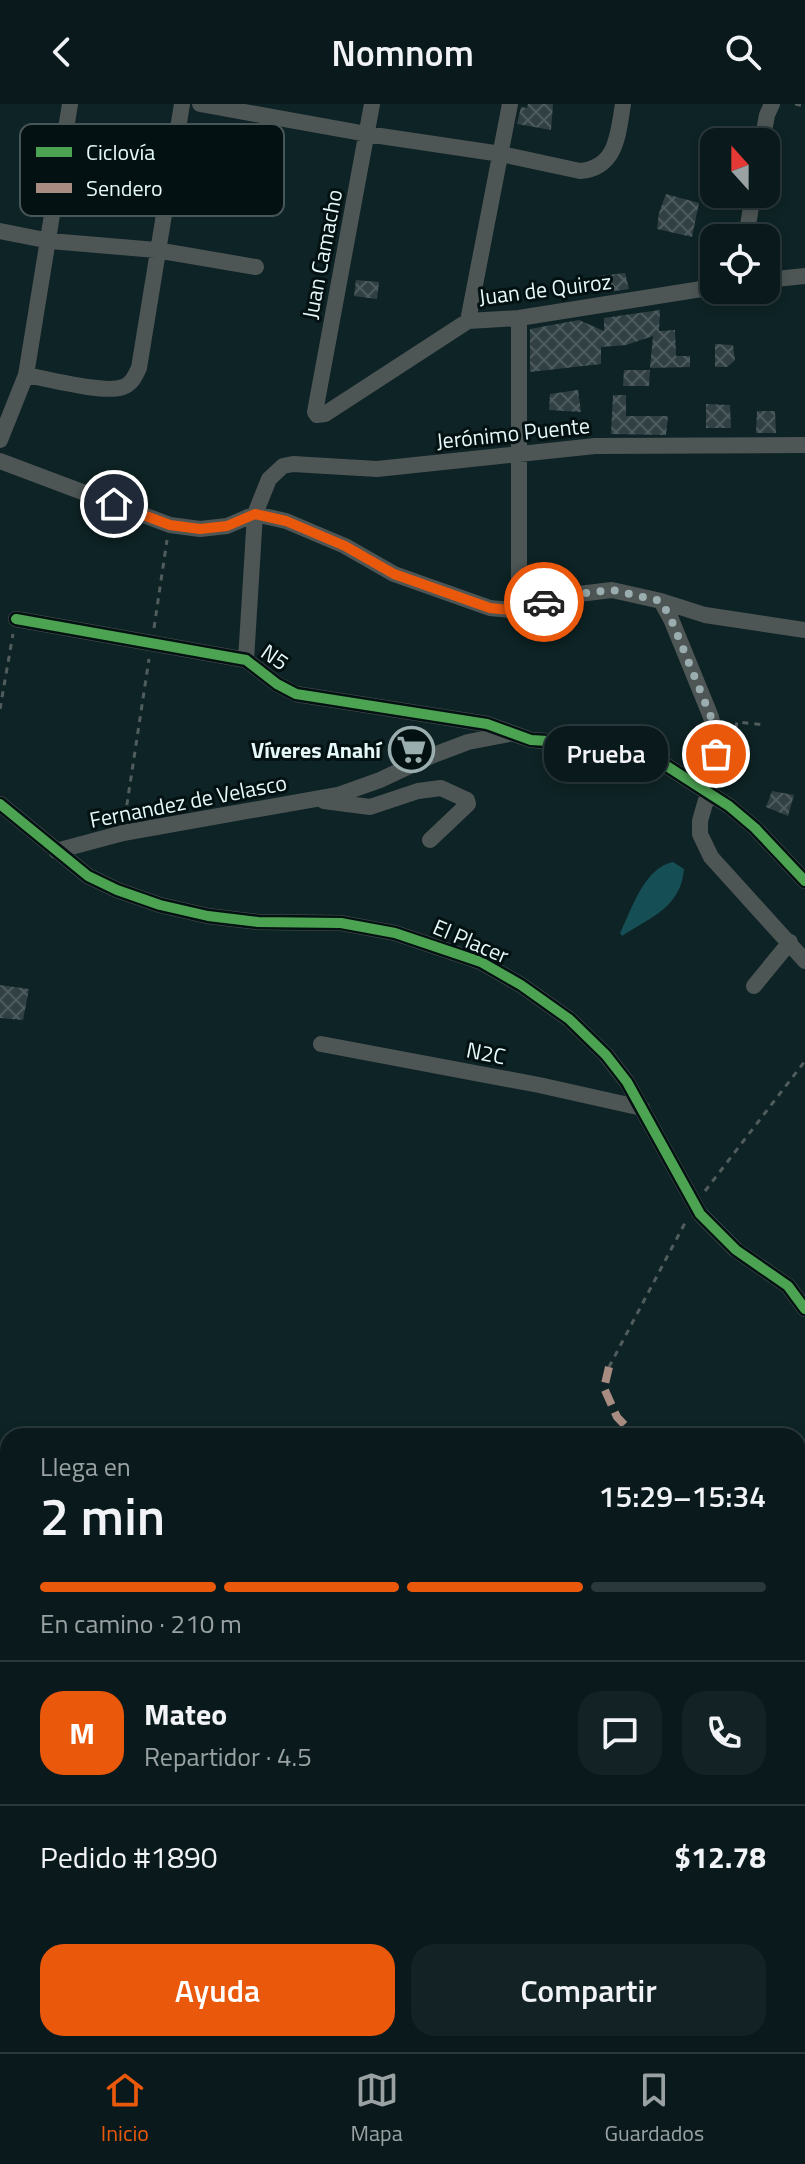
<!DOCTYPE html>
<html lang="es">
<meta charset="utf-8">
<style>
:root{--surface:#0a1a1c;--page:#132325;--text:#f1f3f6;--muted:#99a1a3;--line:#2a383b;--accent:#ea580c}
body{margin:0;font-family:"Titillium Web",sans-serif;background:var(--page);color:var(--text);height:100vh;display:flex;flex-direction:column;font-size:30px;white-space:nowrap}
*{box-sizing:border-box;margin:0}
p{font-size:26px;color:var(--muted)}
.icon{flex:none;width:44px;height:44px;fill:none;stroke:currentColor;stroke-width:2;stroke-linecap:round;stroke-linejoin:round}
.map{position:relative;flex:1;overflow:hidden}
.side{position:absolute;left:0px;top:1324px;width:806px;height:624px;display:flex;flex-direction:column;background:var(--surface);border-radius:24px 24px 0 0;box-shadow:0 4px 12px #0003,0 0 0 2px var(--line)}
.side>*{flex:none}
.needle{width:52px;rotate:339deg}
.buttons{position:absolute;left:700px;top:24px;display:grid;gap:16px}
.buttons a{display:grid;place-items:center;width:80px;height:80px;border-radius:16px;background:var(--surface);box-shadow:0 4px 12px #0003,0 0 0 2px var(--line);font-size:40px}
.pin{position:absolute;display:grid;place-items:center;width:68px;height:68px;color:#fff;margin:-34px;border:4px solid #fff;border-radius:50%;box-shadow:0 2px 8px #0007}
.courier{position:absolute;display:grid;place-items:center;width:80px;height:80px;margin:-40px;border:6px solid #ea580c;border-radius:50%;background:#fff;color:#222;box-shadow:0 2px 10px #0007}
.bubble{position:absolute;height:56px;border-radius:24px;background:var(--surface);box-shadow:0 4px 12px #0003,0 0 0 2px var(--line);font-size:26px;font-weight:600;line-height:56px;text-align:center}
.overview em{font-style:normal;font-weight:600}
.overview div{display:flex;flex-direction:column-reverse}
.overview{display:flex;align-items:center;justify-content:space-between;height:136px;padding:0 40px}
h1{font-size:52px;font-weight:600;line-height:60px}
.bar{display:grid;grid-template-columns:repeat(4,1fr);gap:12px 8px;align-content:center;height:96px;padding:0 40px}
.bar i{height:10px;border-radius:6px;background:var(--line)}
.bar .current{background:var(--accent)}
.bar p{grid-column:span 4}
.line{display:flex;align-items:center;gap:20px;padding:0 40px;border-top:2px solid var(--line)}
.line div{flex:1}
.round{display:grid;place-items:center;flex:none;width:84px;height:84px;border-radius:24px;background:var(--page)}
.primary-button{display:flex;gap:16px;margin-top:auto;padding:16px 40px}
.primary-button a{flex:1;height:92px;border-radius:24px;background:var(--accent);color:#fff;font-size:32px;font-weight:600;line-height:92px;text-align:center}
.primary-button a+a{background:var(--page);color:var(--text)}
header{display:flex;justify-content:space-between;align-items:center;height:104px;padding:0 40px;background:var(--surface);font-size:36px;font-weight:600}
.tabs{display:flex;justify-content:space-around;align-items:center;height:112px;border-top:2px solid var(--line);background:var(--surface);font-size:22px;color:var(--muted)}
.tabs a{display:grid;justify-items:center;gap:4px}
.tabs .current{color:var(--accent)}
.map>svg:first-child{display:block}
.green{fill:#154f55}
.building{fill:url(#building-cross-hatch)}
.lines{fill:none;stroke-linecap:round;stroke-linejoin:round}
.path{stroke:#515c5c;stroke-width:3;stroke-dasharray:6 6;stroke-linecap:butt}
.minor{stroke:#4e5555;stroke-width:16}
.quiet{stroke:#a88b81;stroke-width:8;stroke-dasharray:16 8;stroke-linecap:butt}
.cycleway-casing{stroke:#041112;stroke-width:15}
.cycleway{stroke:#4ca352;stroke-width:10}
.done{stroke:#9aadaf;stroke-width:8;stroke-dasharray:0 14.4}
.route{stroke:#ea580c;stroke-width:10}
.labels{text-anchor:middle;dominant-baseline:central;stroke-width:6;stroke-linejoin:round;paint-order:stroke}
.street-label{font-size:22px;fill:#e5f8fa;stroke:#041112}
.poi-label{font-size:22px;font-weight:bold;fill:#e5f8fa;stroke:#041112;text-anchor:end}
.key{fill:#041112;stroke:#485658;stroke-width:2}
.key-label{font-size:22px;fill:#e5f8fa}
</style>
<header><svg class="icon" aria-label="back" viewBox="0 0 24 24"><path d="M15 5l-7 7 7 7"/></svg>Nomnom<svg class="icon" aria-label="search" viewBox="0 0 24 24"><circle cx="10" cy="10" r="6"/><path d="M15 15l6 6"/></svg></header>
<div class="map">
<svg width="805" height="1948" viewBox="0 0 805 1948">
<defs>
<pattern id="building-cross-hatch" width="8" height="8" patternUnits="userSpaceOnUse" patternTransform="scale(2)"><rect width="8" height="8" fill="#314043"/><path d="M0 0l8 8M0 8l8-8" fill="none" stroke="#4f5c5f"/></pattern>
</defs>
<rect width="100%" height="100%" fill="#0e2325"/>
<path class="green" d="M 673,758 L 684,765 C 681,803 651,813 622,832 L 620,829 C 632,805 644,764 673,758 Z
M 798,1699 L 805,1703 L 805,1948 L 796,1948 L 790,1940 L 798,1940 Z"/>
<path class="building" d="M 528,0 L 553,0 L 551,26 L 517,20 L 521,3 L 527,4 Z
M 666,90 L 699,99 L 692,133 L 657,125 L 659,109 Z
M 625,169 L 629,185 L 601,189 L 599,172 Z
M 356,176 L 379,178 L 377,195 L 354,192 Z
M 660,206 L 659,227 L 675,226 L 676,252 L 690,252 L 690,263 L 650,264 L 653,232 L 626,241 L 601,243 L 601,260 L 530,268 L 530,225 L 579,216 L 604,227 L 604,214 Z
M 715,240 L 733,241 L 735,256 L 727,263 L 715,263 Z
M 624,266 L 650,266 L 649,282 L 623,282 Z
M 578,286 L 581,308 L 549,306 L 550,290 Z
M 613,291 L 626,291 L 626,312 L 668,312 L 666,331 L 611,330 Z
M 706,300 L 730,301 L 731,324 L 706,324 Z
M 757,307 L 775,307 L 776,329 L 756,329 Z
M 772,687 L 794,691 L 788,712 L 766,703 Z
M 0,881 L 29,885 L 23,916 L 0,914 Z"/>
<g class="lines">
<path class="path" d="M 795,0 L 805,2
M 154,524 L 167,436
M 0,605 L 13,530
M 731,648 L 737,618 L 766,621
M 125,713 L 149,555
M 705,1087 L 805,957
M 609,1263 L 686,1117"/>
<path class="minor" d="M 200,0 L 367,30 L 501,50 L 580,67 C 617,64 618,30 623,0
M 372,0 L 315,308 L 317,311 L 325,310 L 468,217 L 519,214 L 714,183
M 762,38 L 767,11 L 772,0
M 0,127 L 50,137 L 156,146 L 256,163
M 746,134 L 753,90
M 766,176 L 805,172
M 468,217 L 510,0
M 26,271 C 48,275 105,290 123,283 C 132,280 135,272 139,264 L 182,0
M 0,336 L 26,271 L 70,0
M 0,357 L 170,421 L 200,425 L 227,422 L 255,410 L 286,417 L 345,442 L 394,470 L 490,504 L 519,507 L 570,491 L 612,486 L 661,497 L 705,511 L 805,526
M 661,497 L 671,515 L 711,613 L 716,634 L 712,675 L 700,717 L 700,730 L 711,753 L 805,857
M 519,507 L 519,214
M 16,515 L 246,556 L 277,580 L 296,590 L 487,620 L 531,636 L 631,642 L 648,650 L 729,702 L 755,724 L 805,777
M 246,556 L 255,410 L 269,375 L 283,362 L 293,360 L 377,365 L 595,342 L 805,341
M 324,697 L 370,703 L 418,687 L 441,684 L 467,696 L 468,700 L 430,736
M 0,700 L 88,772 L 117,786 L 160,801 L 208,812 L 258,818 L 341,819 L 395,829 L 481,858 L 521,881 L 569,915 L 606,951 L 627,978 L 700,1110 L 736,1146 L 788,1182 L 805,1205
M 56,747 L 123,729 L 338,691 L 380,676 L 431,652 L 468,638 L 509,630
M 754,882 L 790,838
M 321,940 L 539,981 L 642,1004
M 0,1485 L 8,1481
M 0,1504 L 8,1502
M 798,1559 L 805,1561
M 14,1940 L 14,1948
M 140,1940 L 140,1948
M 581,1940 L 603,1948"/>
<path class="quiet" d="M 609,1263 L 604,1284 L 617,1313 L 635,1332
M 798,1689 L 805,1694"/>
<defs>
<path id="cycleway" d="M 16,515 L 246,556 L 277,580 L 296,590 L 487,620 L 531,636 L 631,642 L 648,650 L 729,702 L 755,724 L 805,777
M 0,700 L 88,772 L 117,786 L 160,801 L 208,812 L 258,818 L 341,819 L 395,829 L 481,858 L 521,881 L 569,915 L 606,951 L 627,978 L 700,1110 L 736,1146 L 788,1182 L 805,1205"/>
</defs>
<use href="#cycleway" class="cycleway-casing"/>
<use href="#cycleway" class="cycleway"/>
</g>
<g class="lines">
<path class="done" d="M 544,498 L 570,491 L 612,486 L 661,497 L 671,515 L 711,613 L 716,650"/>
<path class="route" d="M 114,400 L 170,421 L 200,425 L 227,422 L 255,410 L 286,417 L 345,442 L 394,470 L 490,504 L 519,507 L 544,498"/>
</g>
<defs>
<symbol id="supermarket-ring" viewBox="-11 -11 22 22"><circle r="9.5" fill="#041112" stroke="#9aadaf" stroke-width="1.5"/><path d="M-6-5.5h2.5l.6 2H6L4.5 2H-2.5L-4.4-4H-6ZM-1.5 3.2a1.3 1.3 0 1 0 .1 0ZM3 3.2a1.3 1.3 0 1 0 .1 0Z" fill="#9aadaf"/></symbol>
</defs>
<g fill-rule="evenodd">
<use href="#supermarket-ring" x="386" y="620" width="51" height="51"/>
</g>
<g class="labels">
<g class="street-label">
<text transform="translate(322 150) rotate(-79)">Juan Camacho</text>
<text transform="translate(545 185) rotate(-7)">Juan de Quiroz</text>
<text transform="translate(513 329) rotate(-6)">Jerónimo Puente</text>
<text transform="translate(275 553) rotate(35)">N5</text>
<text transform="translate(188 697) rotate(-11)">Fernandez de Velasco</text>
<text transform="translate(471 837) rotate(23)">El Placer</text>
<text transform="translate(486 949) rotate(11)">N2C</text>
</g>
<g class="poi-label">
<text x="381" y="646">Víveres Anahí</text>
</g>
</g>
<rect x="20" y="20" width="264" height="92" rx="12" class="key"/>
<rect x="36" y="43" width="36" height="10" fill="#4ca352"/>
<rect x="36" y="79" width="36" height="10" fill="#a88b81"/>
<g class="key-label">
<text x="86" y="56">Ciclovía</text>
<text x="86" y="92">Sendero</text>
</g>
</svg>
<div class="buttons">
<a><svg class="needle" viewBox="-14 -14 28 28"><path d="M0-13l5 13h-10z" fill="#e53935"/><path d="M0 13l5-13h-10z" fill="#99a1a3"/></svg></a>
<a><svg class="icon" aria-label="locate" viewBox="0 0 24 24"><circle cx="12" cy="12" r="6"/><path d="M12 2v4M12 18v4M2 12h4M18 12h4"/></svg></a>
</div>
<div class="pin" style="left:716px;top:650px;background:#ea580c"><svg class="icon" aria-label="bag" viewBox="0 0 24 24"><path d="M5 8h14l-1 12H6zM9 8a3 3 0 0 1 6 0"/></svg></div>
<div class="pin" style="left:114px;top:400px;background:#1f2937"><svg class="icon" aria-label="home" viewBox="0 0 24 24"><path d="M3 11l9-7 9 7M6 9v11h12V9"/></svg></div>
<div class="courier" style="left:544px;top:498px"><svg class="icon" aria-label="car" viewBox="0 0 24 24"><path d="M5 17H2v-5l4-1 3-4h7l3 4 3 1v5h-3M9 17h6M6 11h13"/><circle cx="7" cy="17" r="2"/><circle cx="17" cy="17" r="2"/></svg></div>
<div class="bubble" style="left:544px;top:622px;width:124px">Prueba</div>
<section class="side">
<div class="overview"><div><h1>2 min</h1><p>Llega en</p></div><em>15:29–15:34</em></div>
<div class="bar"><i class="current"></i><i class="current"></i><i class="current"></i><i></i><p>En camino · 210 m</p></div>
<div class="line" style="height:144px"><b class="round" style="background:var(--accent);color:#fff">M</b><div><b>Mateo</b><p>Repartidor · 4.5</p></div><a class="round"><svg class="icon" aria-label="chat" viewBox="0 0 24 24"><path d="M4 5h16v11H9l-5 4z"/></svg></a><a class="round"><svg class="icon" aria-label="phone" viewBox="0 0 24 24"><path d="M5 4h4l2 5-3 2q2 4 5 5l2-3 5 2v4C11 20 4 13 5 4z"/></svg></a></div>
<div class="line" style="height:104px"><div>Pedido #1890</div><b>$12.78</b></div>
<div class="primary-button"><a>Ayuda</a><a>Compartir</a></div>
</section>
</div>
<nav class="tabs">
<a class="current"><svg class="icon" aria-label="home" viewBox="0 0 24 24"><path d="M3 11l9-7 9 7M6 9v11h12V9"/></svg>Inicio</a>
<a><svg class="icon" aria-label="map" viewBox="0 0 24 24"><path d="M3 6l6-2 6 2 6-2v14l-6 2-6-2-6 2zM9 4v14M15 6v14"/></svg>Mapa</a>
<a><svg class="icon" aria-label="saved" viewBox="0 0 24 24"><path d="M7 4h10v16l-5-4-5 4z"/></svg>Guardados</a>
</nav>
